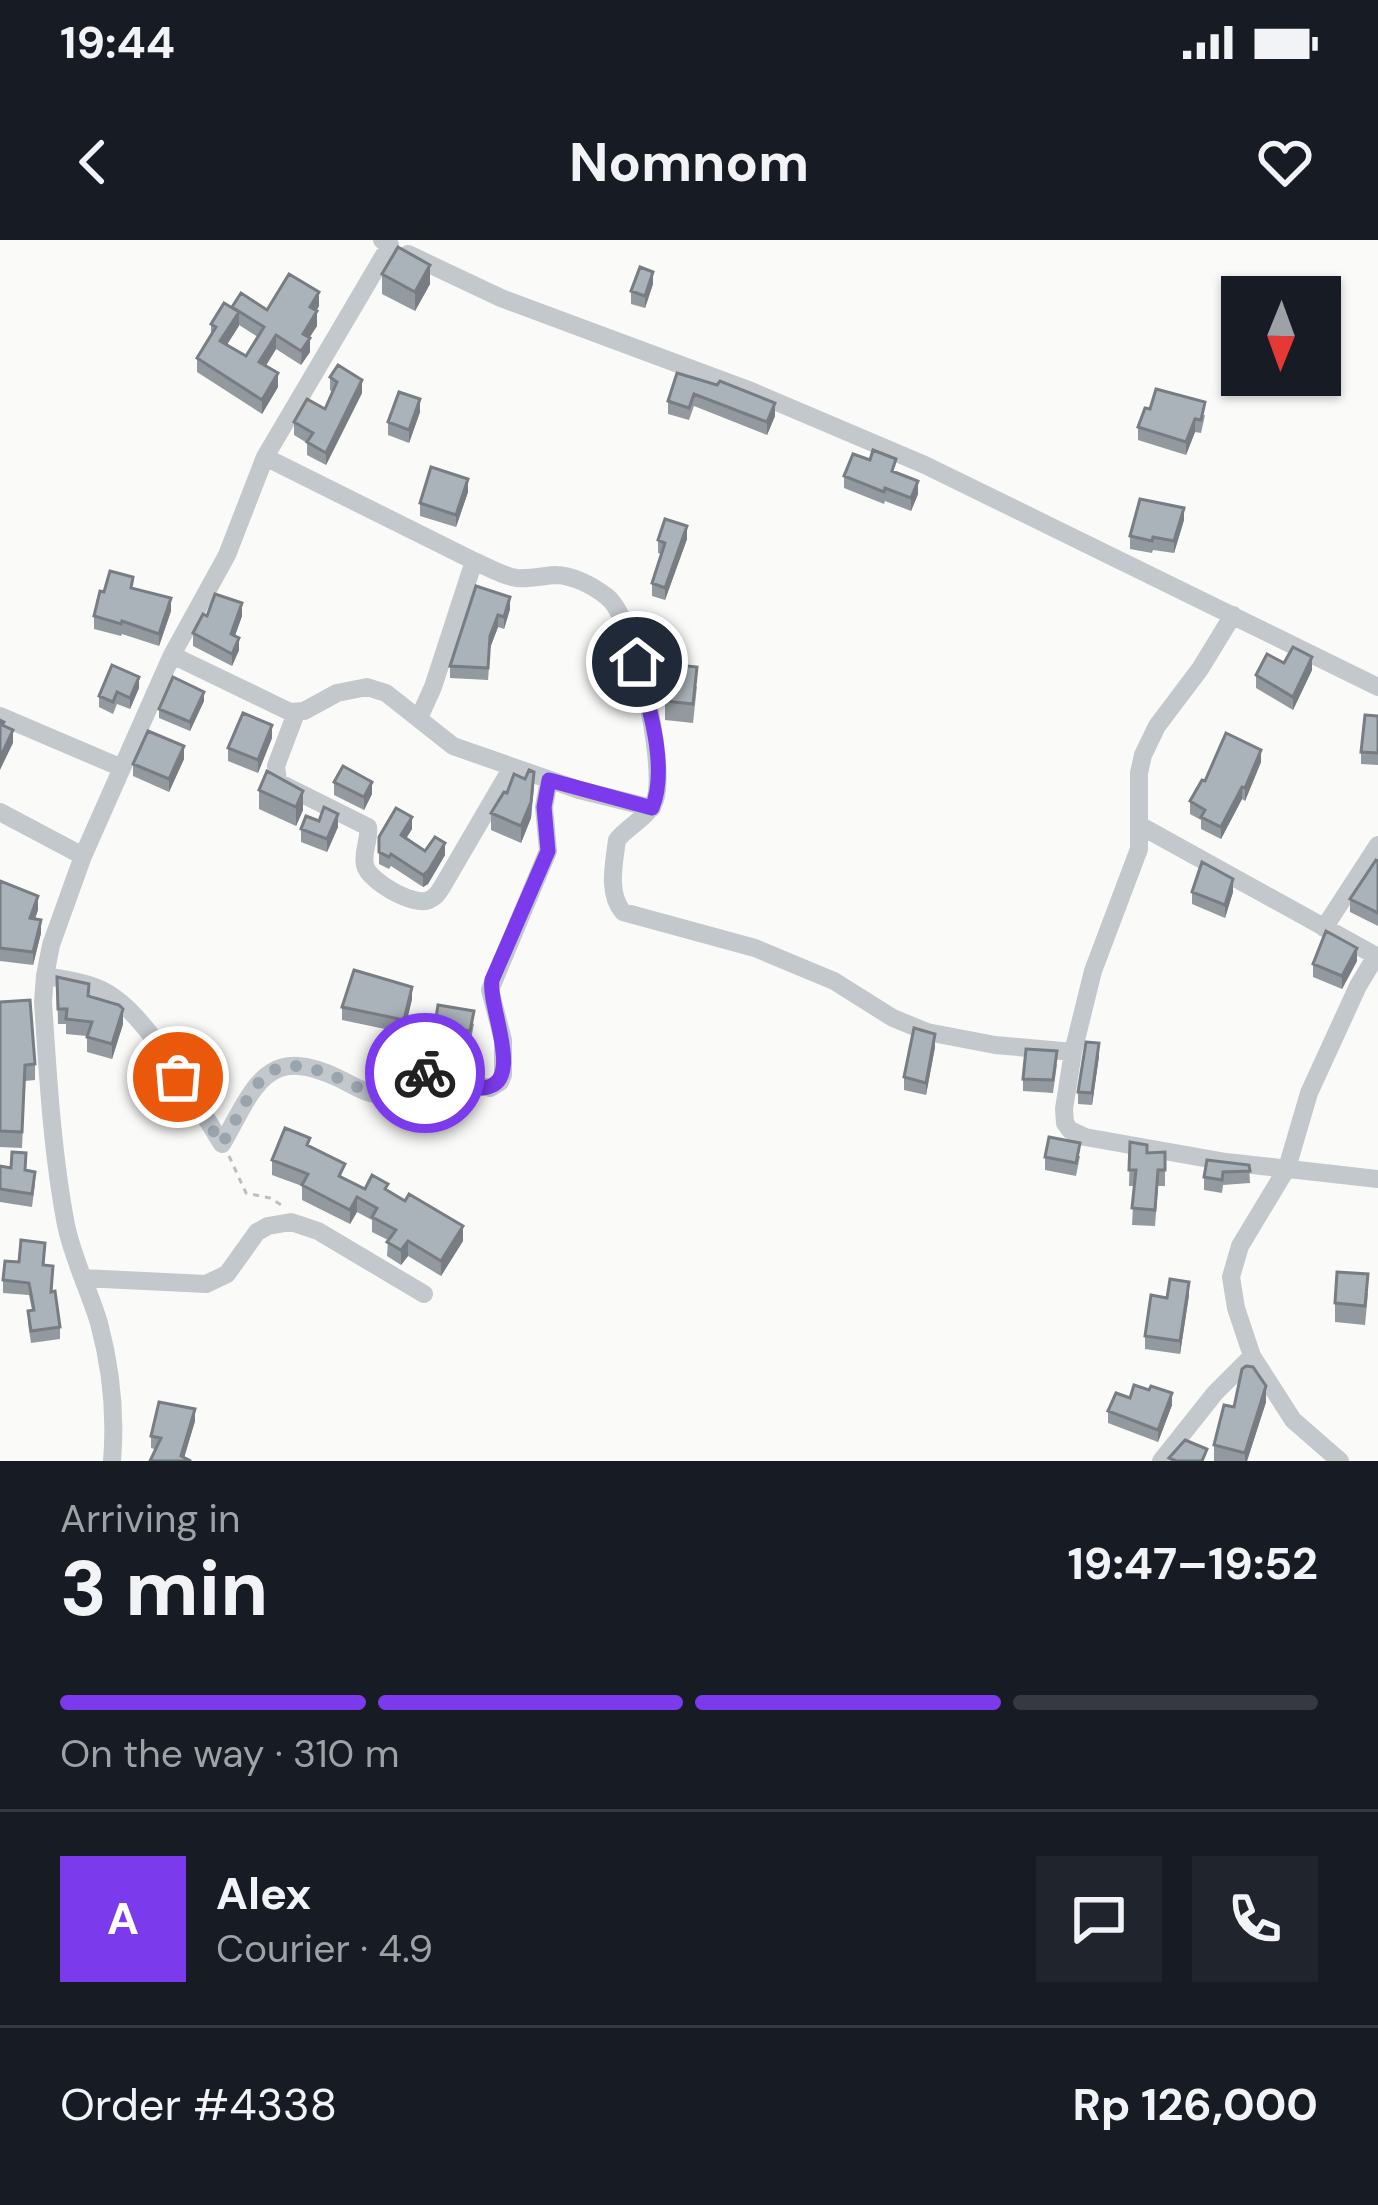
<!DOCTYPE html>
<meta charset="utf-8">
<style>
:root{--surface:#171b24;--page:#20242c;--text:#f1f3f6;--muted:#9ea1a6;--line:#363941;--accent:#7c3aed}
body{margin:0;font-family:"DM Sans",sans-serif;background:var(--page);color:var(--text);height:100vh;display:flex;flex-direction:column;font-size:45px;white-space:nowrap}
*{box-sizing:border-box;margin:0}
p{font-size:39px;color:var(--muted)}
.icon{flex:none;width:66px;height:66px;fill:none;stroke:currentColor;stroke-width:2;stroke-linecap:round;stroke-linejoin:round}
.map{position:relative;height:1221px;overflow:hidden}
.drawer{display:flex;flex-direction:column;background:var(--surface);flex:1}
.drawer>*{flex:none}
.needle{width:78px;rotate:181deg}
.fabs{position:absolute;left:1221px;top:36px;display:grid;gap:24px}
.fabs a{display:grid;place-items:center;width:120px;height:120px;border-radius:0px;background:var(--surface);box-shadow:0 3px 9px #0004;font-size:60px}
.pin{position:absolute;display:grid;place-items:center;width:102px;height:102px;color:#fff;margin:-51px;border:6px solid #fff;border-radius:50%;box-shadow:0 3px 12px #0007}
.courier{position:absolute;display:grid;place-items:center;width:120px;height:120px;margin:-60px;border:9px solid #7c3aed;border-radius:50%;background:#fff;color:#222;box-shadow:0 3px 15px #0007}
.headline em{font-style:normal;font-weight:700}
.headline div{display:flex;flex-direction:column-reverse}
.headline{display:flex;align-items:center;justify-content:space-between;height:204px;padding:0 60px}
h1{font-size:78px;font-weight:700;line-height:90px}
.bar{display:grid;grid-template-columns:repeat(4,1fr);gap:18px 12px;align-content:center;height:144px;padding:0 60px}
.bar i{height:15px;border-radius:9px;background:var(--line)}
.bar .active{background:var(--accent)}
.bar p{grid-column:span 4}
.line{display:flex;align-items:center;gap:30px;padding:0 60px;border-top:3px solid var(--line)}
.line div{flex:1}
.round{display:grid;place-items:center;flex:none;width:126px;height:126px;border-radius:0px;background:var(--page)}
.status{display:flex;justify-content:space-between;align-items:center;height:84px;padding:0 60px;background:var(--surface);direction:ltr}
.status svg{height:33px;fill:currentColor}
header{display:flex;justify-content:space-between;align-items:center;height:156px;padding:0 60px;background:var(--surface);font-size:54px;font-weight:700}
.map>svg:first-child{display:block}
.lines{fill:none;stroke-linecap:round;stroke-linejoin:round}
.path{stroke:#bbbfc2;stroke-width:3;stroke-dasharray:6 6;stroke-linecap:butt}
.minor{stroke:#c3c8cc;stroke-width:18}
.wall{fill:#929a9f;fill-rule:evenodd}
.shaded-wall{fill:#777d82}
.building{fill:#aab3b9;stroke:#777d82;stroke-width:3}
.done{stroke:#99a4ac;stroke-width:12;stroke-dasharray:0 21.6}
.route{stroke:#7c3aed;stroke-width:15}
</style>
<div class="status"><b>19:44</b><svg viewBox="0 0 49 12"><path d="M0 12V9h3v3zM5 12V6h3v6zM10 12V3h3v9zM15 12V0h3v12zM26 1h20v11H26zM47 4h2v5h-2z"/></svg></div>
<header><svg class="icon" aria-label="back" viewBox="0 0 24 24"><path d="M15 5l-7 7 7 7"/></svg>Nomnom<svg class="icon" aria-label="heart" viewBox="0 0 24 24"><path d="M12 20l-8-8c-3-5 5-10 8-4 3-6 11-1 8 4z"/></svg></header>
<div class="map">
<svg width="1378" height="1221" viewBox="0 0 1378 1221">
<rect width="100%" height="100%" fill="#fafaf8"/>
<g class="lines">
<path class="path" d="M 229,916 L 246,953 L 270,958 L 283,966"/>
<path class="minor" d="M 408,14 L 501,58 L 751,151 L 925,225 L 1378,447
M 265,217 L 474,321 L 433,447 L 419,478
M 474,321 C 488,327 502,336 517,338 C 530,339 542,336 555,335 C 572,335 592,345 606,356 C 635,376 667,527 655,560 C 648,578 628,586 617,600 C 614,624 607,653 623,672 L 755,708 L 834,741 L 893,778 L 927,792 L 995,805 L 1073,812
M 1233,375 L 1200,429 L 1157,486 L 1143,515 L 1139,533 L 1139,609 L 1093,731 L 1073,812 L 1064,869 L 1065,883 L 1070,890 L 1085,897 L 1226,922 L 1378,939
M 172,415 L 290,472 L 304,471 L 337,453 L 367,447 L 386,453 L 453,506 L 579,550 L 652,568
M 296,473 L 276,526 L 278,542 L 368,587 C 370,599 362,612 365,625 C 368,641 414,667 429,660 C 436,657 438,653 442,647 L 512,527
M 0,476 L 122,528
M 0,572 L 83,616
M 1141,586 L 1378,717
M 1324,688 L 1378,605
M 52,737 C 74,741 97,744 115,758 C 152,784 197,864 222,904 C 254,849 265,803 338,838 C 351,844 367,855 382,855 C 398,855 405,836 421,833 L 490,848 L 500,842 L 503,835 L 503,800 L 490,750 L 548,611 L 544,567 L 549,540
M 83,1038 L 206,1044 L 227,1034 L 257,992 L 268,986 L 291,982 L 318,991 L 424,1054
M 112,1221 C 116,1174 111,1128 99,1083 C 89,1050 73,1019 66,985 C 52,912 48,836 43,762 L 45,736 L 51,705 L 83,616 L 172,415 L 227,315 L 265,217 L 390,5 L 382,0
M 1161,1221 L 1215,1153 L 1252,1116
M 1340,1221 L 1293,1180 L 1252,1116 L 1236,1068 L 1231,1037 L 1240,1006 L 1287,928 L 1309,853 L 1358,746 L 1376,716"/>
</g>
<path class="wall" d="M 382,34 L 430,44 L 415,71 L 382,54 Z
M 653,44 L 645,68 L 631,64 L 631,51 Z
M 319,66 L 316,71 L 317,86 L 309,97 L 310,112 L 301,125 L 276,109 L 266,126 L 278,147 L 262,174 L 197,132 L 197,118 L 211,95 L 211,84 L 232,68 L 267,70 ZM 239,85 L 258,97 L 246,116 L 227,105 Z
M 330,137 L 362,153 L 326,225 L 307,215 L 307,203 L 294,195 L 294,182 L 325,169 L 332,152 L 330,150 Z
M 717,145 L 775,176 L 767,195 L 694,166 L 689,180 L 668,174 L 668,161 Z
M 420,172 L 409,203 L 388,195 L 388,182 Z
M 1205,175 L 1201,193 L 1195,192 L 1186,215 L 1138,200 L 1138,187 Z
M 896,232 L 918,254 L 911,271 L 885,261 L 884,264 L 844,248 L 844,236 Z
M 468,252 L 456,287 L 420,276 L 420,263 Z
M 1184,280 L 1174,313 L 1153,310 L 1152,313 L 1130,309 L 1130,296 Z
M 687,299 L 665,360 L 652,356 L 652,343 L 661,314 L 658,313 L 658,300 Z
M 133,348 L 171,371 L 159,406 L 122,394 L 121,396 L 94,389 L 94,376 L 104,352 Z
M 510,357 L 510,369 L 504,389 L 498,387 L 490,408 L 488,440 L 450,438 L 450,426 Z
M 207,376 L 242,376 L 235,396 L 239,410 L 232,426 L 193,406 L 193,393 Z
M 1284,423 L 1312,430 L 1293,470 L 1256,448 L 1256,435 Z
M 697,446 L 693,483 L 665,480 L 665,461 Z
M 139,448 L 130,469 L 117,464 L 113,474 L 99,467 L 99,456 Z
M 204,461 L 190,491 L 159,478 L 159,469 Z
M 1378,476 L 1378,525 L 1361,524 L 1361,512 Z
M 272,498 L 258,533 L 228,521 L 228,508 Z
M 184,519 L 169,552 L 133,536 L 133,524 Z
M 1261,522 L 1245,561 L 1242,559 L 1221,599 L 1201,589 L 1201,580 L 1190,574 L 1190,561 L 1205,541 Z
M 334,542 L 372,554 L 364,570 L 334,555 Z
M 534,548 L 531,578 L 521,603 L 491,590 L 491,573 L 507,553 Z
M 259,550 L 303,570 L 296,586 L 259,569 Z
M 338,587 L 327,612 L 301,602 L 301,589 Z
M 412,589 L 406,598 L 425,611 L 445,615 L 428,644 L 423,647 L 391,626 L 389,629 L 379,624 L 379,597 Z
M 1378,621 L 1378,686 L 1350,672 L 1350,659 Z
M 0,641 L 38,670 L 35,679 L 41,693 L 33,725 L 0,721 Z
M 1192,652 L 1233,652 L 1225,678 L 1192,664 Z
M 1357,721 L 1342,749 L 1313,737 L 1313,724 Z
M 57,737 L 89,756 L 123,784 L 112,819 L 87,812 L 87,796 L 66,794 L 66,784 L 58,784 Z
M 412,759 L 404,793 L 342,780 L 342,767 Z
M 0,762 L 35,824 L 35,840 L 25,841 L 22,908 L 0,907 Z
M 438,765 L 474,784 L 470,804 L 459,802 L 455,826 L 431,821 L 431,809 Z
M 935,807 L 926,855 L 904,850 L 904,837 Z
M 1099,816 L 1092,865 L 1078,864 L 1078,852 Z
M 1057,824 L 1053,853 L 1023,851 L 1023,839 Z
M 1130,902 L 1147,913 L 1165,912 L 1165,946 L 1158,946 L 1155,986 L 1132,985 L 1134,946 L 1129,946 Z
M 310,906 L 345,939 L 365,949 L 388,951 L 463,1001 L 441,1036 L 408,1016 L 401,1025 L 387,1016 L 388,1000 L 372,992 L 372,980 L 357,972 L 350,984 L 302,960 L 302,946 L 272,935 L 272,920 Z
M 1080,916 L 1076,936 L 1045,930 L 1045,917 Z
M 1249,925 L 1250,943 L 1223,945 L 1222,953 L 1204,950 L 1204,937 Z
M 0,926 L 26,930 L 35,944 L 32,967 L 0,962 Z
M 45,1015 L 44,1025 L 53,1038 L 52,1052 L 60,1087 L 60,1099 L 31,1103 L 28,1083 L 28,1071 L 32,1070 L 29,1055 L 3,1053 L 3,1040 L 19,1022 Z
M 1368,1053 L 1365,1085 L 1335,1082 L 1335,1063 Z
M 1189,1055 L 1180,1114 L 1145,1109 L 1145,1096 L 1167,1058 Z
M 1130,1158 L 1172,1165 L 1158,1202 L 1108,1183 L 1108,1171 Z
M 1266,1162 L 1247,1221 L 1214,1221 L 1214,1205 L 1234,1167 Z
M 195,1181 L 184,1218 L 151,1208 L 151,1196 Z"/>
<path class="shaded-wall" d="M 430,25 L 430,44 L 415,71 L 415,52 Z
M 653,32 L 653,44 L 645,68 L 645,56 Z
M 319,52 L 319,66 L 310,81 L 310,67 Z
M 317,71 L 317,86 L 305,105 L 310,98 L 310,112 L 301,125 L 303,94 Z
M 239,72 L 239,86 L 220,115 L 220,101 Z
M 276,95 L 276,109 L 259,136 L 259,122 Z
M 278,133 L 278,147 L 262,174 L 262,160 Z
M 362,140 L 362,153 L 326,225 L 326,213 Z
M 420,159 L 420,172 L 409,203 L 409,190 Z
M 775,163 L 775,176 L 767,195 L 767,182 Z
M 1195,179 L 1195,192 L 1186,215 L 1186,202 Z
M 468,239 L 468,252 L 456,287 L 456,275 Z
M 918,241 L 918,254 L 911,271 L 911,258 Z
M 1184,268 L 1184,280 L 1174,313 L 1174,301 Z
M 687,286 L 687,299 L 665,360 L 665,348 Z
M 510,357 L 510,369 L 504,389 L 504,377 Z
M 171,358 L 171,371 L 159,406 L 159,394 Z
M 242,363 L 242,376 L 231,406 L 231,394 Z
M 498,375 L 498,387 L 490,408 L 488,440 L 490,396 Z
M 239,398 L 239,410 L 232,426 L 232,414 Z
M 1312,417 L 1312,430 L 1293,470 L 1293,457 Z
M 139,437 L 139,448 L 130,469 L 130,458 Z
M 204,452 L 204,461 L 190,491 L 190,482 Z
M 272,485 L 272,498 L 258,533 L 258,520 Z
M 13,490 L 13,503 L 0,530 L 0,518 Z
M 184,506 L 184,519 L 169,552 L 169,539 Z
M 1261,510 L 1261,522 L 1245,561 L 1245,548 Z
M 534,532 L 531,578 L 521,603 L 521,586 Z
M 372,542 L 372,554 L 364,570 L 364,557 Z
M 1242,547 L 1242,559 L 1221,599 L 1221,587 Z
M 303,551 L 303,570 L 296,586 L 296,567 Z
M 338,574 L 338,587 L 327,612 L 327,599 Z
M 412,577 L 412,589 L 401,607 L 401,595 Z
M 445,603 L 445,615 L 428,644 L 423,647 L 423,635 Z
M 1233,639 L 1233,652 L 1225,678 L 1225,665 Z
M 38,656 L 38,670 L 30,692 L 30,678 Z
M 41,680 L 41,693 L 33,725 L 33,712 Z
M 1357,708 L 1357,721 L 1342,749 L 1342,736 Z
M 412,747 L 412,759 L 404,793 L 404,780 Z
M 123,769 L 123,784 L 112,819 L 112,804 Z
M 935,794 L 935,807 L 926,855 L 926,843 Z
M 1099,803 L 1099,816 L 1092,865 L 1092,853 Z
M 357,957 L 357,972 L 350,984 L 350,970 Z
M 463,986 L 463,1001 L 441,1036 L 441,1021 Z
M 408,1001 L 408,1016 L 401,1025 L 401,1010 Z
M 1189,1042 L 1189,1055 L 1180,1114 L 1180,1101 Z
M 1266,1146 L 1266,1162 L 1247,1221 L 1245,1221 L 1245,1213 Z
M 1172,1153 L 1172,1165 L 1158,1202 L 1158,1190 Z
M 195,1169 L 195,1181 L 183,1221 L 181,1216 Z"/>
<path class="building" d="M 398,7 L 430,25 L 415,52 L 382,34 Z
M 640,27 L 653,32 L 645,56 L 631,51 Z
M 289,34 L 319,52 L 310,67 L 317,71 L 303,94 L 310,98 L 301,111 L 276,95 L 259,122 L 278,133 L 262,160 L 197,118 L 216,87 L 211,84 L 224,63 L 239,72 L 220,101 L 246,116 L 264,87 L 232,67 L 241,53 L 267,70 Z
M 338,125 L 362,140 L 326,213 L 307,202 L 313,193 L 294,182 L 307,159 L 325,169 L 337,142 L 330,137 Z
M 677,133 L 717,145 L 720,141 L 775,163 L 767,182 L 694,154 L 689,168 L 668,161 Z
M 1156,149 L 1205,162 L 1201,180 L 1195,179 L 1186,202 L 1138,187 L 1145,168 L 1150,169 Z
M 399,152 L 420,159 L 409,190 L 388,182 Z
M 873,210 L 896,219 L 892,231 L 918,241 L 911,258 L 885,248 L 884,252 L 844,236 L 853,214 L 870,220 Z
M 431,227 L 468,239 L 456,275 L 420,263 Z
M 1140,259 L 1184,268 L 1174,301 L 1153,297 L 1152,301 L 1130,296 Z
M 665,279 L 687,286 L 665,348 L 652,343 L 665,303 L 658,300 Z
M 110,331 L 133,337 L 131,348 L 171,358 L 159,394 L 122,381 L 121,384 L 94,376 L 100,351 L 104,352 Z
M 476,346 L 510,357 L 504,377 L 498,375 L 490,396 L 488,428 L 450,426 Z
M 215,354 L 242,363 L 231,394 L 239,398 L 232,414 L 193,393 L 203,374 L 207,376 Z
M 1293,407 L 1312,417 L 1293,457 L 1256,435 L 1267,414 L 1284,423 Z
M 668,424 L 697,427 L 693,464 L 665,461 Z
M 112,425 L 139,437 L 130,458 L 117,452 L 113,462 L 99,456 Z
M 173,437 L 204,452 L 190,482 L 159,469 Z
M 243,473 L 272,485 L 258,520 L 228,508 Z
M 1365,475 L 1378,476 L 1378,513 L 1361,512 Z
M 0,480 L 4,482 L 2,485 L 13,490 L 0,518 Z
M 148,491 L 184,506 L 169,539 L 133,524 Z
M 1226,493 L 1261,510 L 1245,548 L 1242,547 L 1221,587 L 1201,577 L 1205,570 L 1190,561 L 1202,540 L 1205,541 Z
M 343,526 L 372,542 L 364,557 L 334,542 Z
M 529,530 L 534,532 L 531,562 L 521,586 L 491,573 L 504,552 L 507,553 L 514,534 L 525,539 Z
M 267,531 L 303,551 L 296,567 L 259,550 Z
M 324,567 L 338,574 L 327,599 L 301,589 L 306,576 L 319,581 Z
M 396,568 L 412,577 L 401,595 L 425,611 L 435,597 L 445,603 L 428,631 L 423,635 L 391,614 L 389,617 L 379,612 L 379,597 Z
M 1376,620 L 1378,621 L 1378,673 L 1350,659 Z
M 1202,622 L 1233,639 L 1225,665 L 1192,652 Z
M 0,641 L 38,656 L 30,678 L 41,680 L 33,712 L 0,708 Z
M 1326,691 L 1357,708 L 1342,736 L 1313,724 Z
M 354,730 L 412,747 L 404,780 L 342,767 Z
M 57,737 L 89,744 L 88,756 L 119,765 L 123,769 L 112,804 L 87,797 L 92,782 L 66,779 L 67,769 L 58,769 Z
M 30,760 L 35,824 L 25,825 L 22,892 L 0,891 L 0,762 Z
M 438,765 L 474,771 L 470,791 L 459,789 L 455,813 L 431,809 Z
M 914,788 L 935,794 L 926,843 L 904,837 Z
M 1086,802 L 1099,803 L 1092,853 L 1078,852 Z
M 1026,809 L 1057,811 L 1053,840 L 1023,839 Z
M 285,888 L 310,898 L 307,905 L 345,924 L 339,936 L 365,949 L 372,935 L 388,944 L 385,949 L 405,961 L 409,954 L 463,986 L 441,1021 L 408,1001 L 401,1010 L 387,1002 L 396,990 L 372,977 L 377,968 L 357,957 L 350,970 L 302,945 L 308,934 L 272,920 Z
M 1049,897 L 1080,903 L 1076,923 L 1045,917 Z
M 1130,902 L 1147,905 L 1147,913 L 1165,912 L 1165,930 L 1158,930 L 1155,970 L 1132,968 L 1136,930 L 1129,930 Z
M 12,912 L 26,913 L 25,930 L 35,932 L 32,954 L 0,949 L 0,926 L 11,928 Z
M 1207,920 L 1249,925 L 1250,931 L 1223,932 L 1222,940 L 1204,937 Z
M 21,1000 L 45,1003 L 43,1025 L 53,1026 L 51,1052 L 55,1051 L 60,1087 L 31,1091 L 28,1071 L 34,1070 L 29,1043 L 3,1040 L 5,1021 L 19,1022 Z
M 1337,1032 L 1368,1034 L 1365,1066 L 1335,1063 Z
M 1170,1039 L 1189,1042 L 1180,1101 L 1145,1096 L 1151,1055 L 1167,1058 Z
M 1246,1126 L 1253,1127 L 1266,1146 L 1245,1213 L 1214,1205 L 1224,1165 L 1234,1167 L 1242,1129 Z
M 1134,1145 L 1149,1150 L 1151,1146 L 1172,1153 L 1158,1190 L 1108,1171 L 1116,1153 L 1130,1158 Z
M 159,1162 L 195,1169 L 181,1216 L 191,1221 L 150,1221 L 161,1198 L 151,1196 Z
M 1185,1200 L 1207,1209 L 1202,1221 L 1176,1221 L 1169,1218 Z"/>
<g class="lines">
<path class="done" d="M 178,837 L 222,904 C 261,837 265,803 349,843 C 359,848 373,856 385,854 C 402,852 404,835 425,833"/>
<path class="route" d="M 425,833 L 482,848 C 527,845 487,766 492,740 L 548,611 L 544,567 L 549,540 L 652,568 C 669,527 648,464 637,422"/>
</g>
</svg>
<div class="fabs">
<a><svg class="needle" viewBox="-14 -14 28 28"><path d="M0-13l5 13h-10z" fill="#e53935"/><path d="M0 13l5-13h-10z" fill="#9ea1a6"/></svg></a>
</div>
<div class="pin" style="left:178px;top:837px;background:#ea580c"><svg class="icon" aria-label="bag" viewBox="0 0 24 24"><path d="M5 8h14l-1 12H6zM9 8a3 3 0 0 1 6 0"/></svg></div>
<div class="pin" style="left:637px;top:422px;background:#1f2937"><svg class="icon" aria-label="home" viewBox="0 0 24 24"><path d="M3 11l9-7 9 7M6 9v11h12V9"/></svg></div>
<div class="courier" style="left:425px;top:833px"><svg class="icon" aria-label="bike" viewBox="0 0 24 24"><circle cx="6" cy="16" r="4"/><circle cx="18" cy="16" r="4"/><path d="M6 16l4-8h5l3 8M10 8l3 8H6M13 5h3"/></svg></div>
</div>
<section class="drawer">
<div class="headline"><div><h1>3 min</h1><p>Arriving in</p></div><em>19:47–19:52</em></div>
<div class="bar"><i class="active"></i><i class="active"></i><i class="active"></i><i></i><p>On the way · 310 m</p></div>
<div class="line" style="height:216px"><b class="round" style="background:var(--accent);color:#fff">A</b><div><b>Alex</b><p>Courier · 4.9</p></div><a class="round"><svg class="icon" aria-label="chat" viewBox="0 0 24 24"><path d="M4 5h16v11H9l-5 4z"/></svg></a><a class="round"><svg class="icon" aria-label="phone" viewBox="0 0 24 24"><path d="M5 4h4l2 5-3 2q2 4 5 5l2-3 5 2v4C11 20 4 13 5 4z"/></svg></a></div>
<div class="line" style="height:156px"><div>Order #4338</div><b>Rp 126,000</b></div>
</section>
